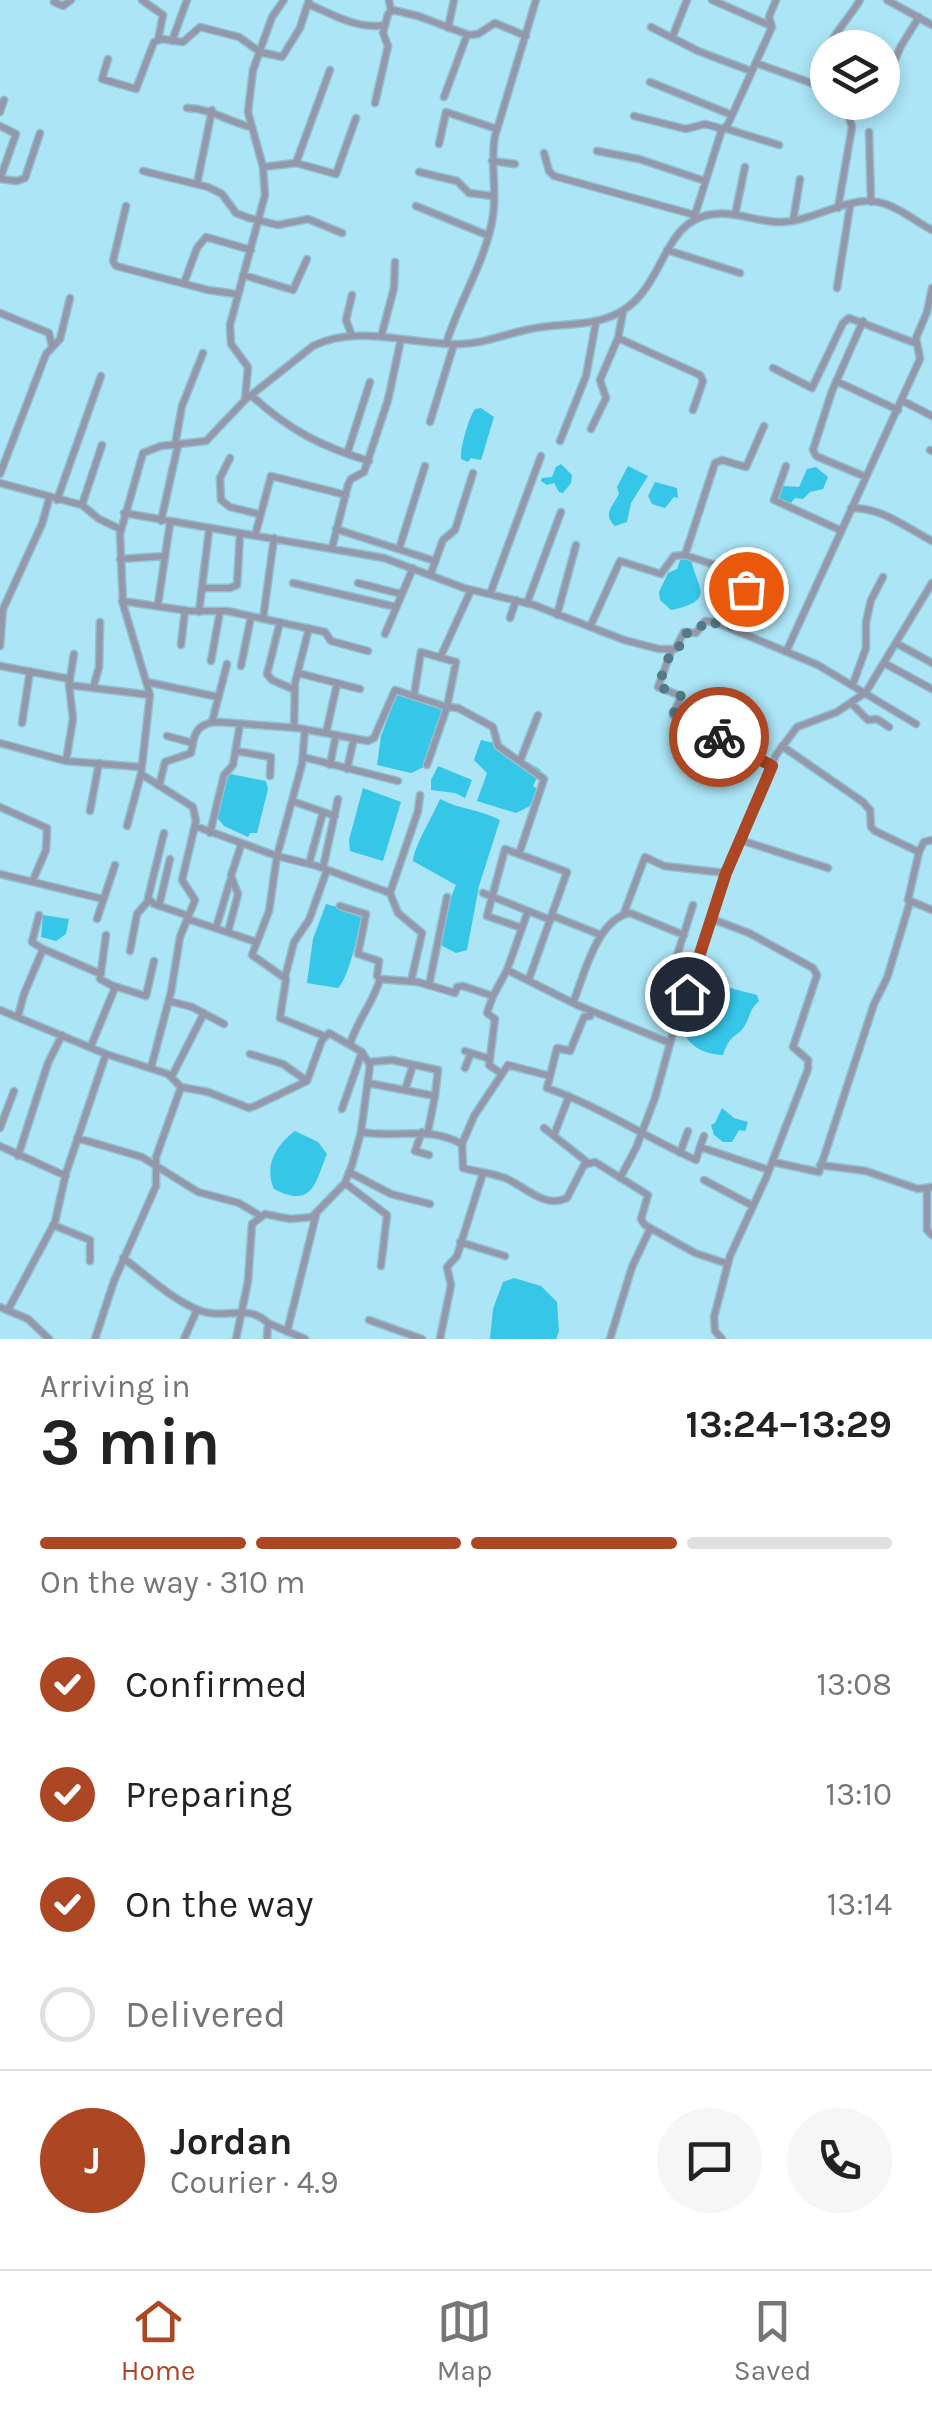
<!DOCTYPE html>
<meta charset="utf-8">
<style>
:root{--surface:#fff;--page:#f6f6f6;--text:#222;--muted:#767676;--line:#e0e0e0;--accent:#ad4623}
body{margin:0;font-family:Karla,sans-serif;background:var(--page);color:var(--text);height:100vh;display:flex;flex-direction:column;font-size:38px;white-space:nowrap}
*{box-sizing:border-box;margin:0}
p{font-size:32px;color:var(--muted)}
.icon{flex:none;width:55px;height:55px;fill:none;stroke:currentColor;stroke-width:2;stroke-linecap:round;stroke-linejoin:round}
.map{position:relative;height:1339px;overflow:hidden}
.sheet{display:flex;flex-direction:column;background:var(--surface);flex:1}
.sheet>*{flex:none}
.fabs{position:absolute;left:810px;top:30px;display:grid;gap:20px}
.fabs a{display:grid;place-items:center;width:90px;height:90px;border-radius:50%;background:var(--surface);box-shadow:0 5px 15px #0003;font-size:50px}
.pin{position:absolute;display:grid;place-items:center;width:85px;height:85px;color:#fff;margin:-42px;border:5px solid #fff;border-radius:50%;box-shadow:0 2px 10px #0007}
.courier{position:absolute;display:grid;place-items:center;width:100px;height:100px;margin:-50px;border:8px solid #ad4623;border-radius:50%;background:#fff;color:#222;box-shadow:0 2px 12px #0007}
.headline em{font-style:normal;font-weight:700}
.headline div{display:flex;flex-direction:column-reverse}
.headline{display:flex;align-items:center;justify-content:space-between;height:170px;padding:0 40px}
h1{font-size:65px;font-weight:700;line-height:75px}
.bar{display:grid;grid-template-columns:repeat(4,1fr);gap:15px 10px;align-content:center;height:120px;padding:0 40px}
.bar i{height:12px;border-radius:8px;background:var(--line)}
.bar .current{background:var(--accent)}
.bar p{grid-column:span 4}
.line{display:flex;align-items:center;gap:25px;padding:0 40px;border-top:2px solid var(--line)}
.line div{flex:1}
.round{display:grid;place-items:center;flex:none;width:105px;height:105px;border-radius:52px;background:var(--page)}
ol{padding:0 40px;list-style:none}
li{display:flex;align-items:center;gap:30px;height:110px}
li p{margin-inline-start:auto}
li .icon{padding:10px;border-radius:50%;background:var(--accent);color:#fff;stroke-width:4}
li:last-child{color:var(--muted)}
li i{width:55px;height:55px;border:5px solid var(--line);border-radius:50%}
.tab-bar{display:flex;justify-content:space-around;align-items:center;height:140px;border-top:2px solid var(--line);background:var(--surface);font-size:28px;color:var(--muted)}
.tab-bar a{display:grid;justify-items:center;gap:5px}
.tab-bar .current{color:var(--accent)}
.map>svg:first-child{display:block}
.water{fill:#35c6e8}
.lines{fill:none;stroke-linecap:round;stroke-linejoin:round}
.minor-casing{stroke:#8fc1d0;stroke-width:9}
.minor{stroke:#9598ab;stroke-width:6}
.done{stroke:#567a84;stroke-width:10;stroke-dasharray:0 18}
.route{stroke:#ad4623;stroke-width:12}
</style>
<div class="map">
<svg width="932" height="1339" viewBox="0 0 932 1339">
<rect width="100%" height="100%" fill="#ace5f6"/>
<path class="water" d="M 481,408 L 494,417 L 481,460 L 471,458 L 468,462 L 461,459 C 460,448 469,417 475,409 Z
M 561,464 L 572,475 L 571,483 L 563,493 L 559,492 L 554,483 L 547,485 L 541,481 L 542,478 L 552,477 L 556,467 Z
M 628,466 L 648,476 L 631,503 L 627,522 L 615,526 C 602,514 613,506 619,494 L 617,487 Z
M 816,467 L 828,477 L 823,489 L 810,492 L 803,499 L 795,498 L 790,504 L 779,500 L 777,496 L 782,486 L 799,487 L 807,469 Z
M 655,482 L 677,488 L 678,498 L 674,497 L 665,508 L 652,504 L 648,496 Z
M 681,558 L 691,558 C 695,587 719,600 671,610 L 660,600 L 659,592 L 668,573 L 677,569 Z
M 397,694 L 445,708 L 424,767 L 411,773 L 377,765 L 381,736 Z
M 481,740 L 498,744 L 541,770 L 533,786 L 537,789 L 530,806 L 516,813 L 477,801 L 487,773 L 474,760 Z
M 438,766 L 472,780 L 465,798 L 455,793 L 431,790 L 431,780 Z
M 225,773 L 266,781 L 268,789 L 257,833 L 250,833 L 248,837 L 224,826 L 216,816 Z
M 363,788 L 401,802 L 383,861 L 350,851 L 349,840 Z
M 440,799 C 460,810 480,809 500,820 L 479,886 L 467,950 L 456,953 L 439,944 L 443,917 L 456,885 L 413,861 C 414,846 433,816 440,799 Z
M 326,904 L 362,914 C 359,930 349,978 338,988 L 307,983 L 313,939 Z
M 43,915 L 69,919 L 66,934 L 56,941 L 41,937 Z
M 711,983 L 757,995 L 759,1001 C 749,1010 751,1015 745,1025 C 737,1039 731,1031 723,1055 C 706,1054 694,1049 685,1036 L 691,1023 L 696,989 Z
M 722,1108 L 734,1118 L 748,1122 L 745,1131 L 739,1130 L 732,1142 L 723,1142 L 714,1135 L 711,1125 L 715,1123 Z
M 295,1131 L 318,1142 L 327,1154 C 315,1183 313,1209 274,1189 C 264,1166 275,1146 295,1131 Z
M 514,1278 L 541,1286 L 557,1302 L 559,1331 L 556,1339 L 490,1339 L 493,1309 L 503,1282 Z"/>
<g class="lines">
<defs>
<path id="minor" d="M 142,0 L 163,15 L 158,40
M 389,0 L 391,11
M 712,0 L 771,26
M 887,0 L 932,25
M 54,2 L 63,6 L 71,0
M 308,4 C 332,14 358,30 385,25
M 651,27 L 698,51 L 751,71
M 448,28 L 454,0
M 672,38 L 687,0
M 172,41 L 187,0
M 108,59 L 102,79 L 136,89 L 154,42 L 162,39 L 183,42 L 200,27 L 239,37 L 260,52 L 282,57 L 300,28 L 309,0
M 756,63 L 825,88
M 650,82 L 732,115
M 826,89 C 819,41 838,36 860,0
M 882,89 L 901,46 L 919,17
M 444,97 L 467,35
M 375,103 L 388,46 L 383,33 L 388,14 L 393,10 L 418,16 L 469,35 L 478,34 L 495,23 L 526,36
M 187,108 C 213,109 226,121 251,127
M 0,112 L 4,100
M 873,112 L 877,102
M 634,116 L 686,129 L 705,124 L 723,129
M 0,126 L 16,134 L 0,179
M 724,128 L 779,145
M 869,132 L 871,202
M 439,144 L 446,112 L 497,129
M 597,151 L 639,159 L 705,181
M 544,153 L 549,171 L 554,176 L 695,215
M 492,161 L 515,164
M 296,163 L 330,70
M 263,167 L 296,163 L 336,174 L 356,118
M 143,171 L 208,187 L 222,194 L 236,213 L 249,218 L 278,225 L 308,219 L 342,233
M 419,172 L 457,181 L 469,193 L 492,196
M 0,179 L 17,181 L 25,178 L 40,133
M 197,184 L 212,110
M 126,206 L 113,261 L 116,266 L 208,290 L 236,294
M 416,206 L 487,235
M 838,208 L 852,127 L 848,114 L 838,102
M 735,215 L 745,167
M 694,218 L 721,132 L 728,124 L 772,27 L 769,17 L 776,0
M 793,221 L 800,179
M 667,250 L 740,273
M 243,275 L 293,290 L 307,259
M 184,283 L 197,248 L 206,237 L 251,250
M 837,288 L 850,206
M 0,313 L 49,333 L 52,346
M 863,321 L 832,391 L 813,450 L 816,456 L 866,477
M 352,336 L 346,320 L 352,295
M 381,337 L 394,288 L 395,262
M 618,338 L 700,375 L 703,381 L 693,410
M 446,344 C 459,301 486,261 493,216 C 497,190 490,163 495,136 L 536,0
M 773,368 L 812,388 L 843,323 L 849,318 L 915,343
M 836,381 L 898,410
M 251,395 C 287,429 322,447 369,461
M 245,399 L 248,367 L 231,344 L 230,325 L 265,195 L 263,167 L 248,112 L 253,70 L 272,17 L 284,0
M 901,400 L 932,416
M 430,422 L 454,344
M 591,429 L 606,398 L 600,380 L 618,338 L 623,312
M 560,441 L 586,376 L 596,322
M 175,445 L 182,406 L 203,353
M 930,450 L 932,451
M 347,454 L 370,382
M 230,458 L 220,478 L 221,500 L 230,507 L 259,514
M 786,466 L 774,500 L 840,530
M 0,474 L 46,354 L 60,339 L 70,298
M 0,483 L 82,505 L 99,519 L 120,529
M 57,500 L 101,376
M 82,505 L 102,445
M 851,508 C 881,507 907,528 932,541
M 124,513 L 384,558 L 464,588 L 534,605 L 624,640 L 659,649 L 675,649 L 684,632 L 696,633 L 705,621 L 715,622 L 818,665 L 916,724
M 161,521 L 178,445
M 336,529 L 435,561
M 255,536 L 271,476 L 346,495
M 332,548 L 348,485 L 351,479 L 364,472 L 388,400 L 401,339
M 399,549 L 425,466
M 685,555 L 715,463 L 722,460 L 746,467 L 764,426
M 120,559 L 165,556
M 431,573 L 443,540 L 455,530 L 473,473
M 293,583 L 396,607
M 358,583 L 401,594
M 202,588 L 230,588 L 237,585 L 240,534
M 490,594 L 541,456
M 122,601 L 189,611 L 227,611 L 325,632 L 331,641 L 368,651
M 527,603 L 561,512
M 158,604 L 170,523
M 199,612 L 209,530
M 557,615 L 576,545
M 510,618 L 516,600
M 263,619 L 274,538
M 280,622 L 267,674 L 272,680 L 295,690
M 590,627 L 620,561 L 661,574 L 674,556 L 685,555 L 715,565 L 716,578 L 746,589
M 730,628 L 756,565
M 385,634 L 413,568
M 896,643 L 932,663
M 181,645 L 185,610
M 0,646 L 3,609 L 42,524 L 49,499
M 672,649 L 658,687 L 681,696 L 673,715 L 772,766
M 786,652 L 920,359 L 916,338 L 927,312 L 932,288
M 440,658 L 471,590
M 211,661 L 220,611
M 884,663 L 932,689
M 0,666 L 70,679
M 241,666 L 251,617
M 298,673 L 360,689
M 147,682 L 218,697
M 853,684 L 866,648 L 866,622 L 871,600 L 883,577
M 69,685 L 150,695
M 93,688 L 99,667 L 100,622
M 852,704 L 868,720 L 877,719 L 889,727
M 212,722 L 227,664
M 22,723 L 30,671
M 294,728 L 295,683 L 309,628
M 305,729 L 302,764 L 277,856 L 317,866 L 390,893 L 418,811 L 420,795
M 326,733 L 337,684
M 167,736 L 193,743 C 195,728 204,722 219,722 L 298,728 L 368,741 L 374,738 L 395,690 L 447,707 L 456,662 L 421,652 L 414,695
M 0,743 L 66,761 L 140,767
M 782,746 L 863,802 L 870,810 L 871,827 L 875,831 L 919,852 L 924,842 L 932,840
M 236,751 L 271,757 L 270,776
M 303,757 L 398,781
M 66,761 L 73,719 L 69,685 L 74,654
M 520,761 L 538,715
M 330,765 L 336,735
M 427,765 L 447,707 L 458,708 L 493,727 L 498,746 L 544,779 L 519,854
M 347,769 L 354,738
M 159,786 L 165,762 L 191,753 L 193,743
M 292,801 L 335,816
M 0,807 L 47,828 L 46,850 L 33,880
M 90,811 L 99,763
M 127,826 L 141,774
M 195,826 L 277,856 L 269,911 L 252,955 L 286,979 L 280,1018 L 324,1036
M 164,833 L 148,898 L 154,904 L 189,916
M 210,833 L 224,775 L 233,765 L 240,724
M 740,840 L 828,868
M 919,852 L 908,900 L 932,910
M 309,864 L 323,812
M 323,868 L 338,799
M 0,874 L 103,899
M 390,893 L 398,913 L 422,933 L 411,981
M 483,893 L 551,920
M 159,906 L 170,859
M 340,906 L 366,914 L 358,954 L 379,961 L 377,976 L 380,979 C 373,1003 358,1019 350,1044
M 624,913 L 645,857 L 664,866 L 726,873
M 553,916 L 601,935
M 97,919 L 115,865
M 188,919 L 256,942
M 712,919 L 749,933 L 813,968 L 817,975 L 793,1047 L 808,1060 L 808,1069 L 766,1178 L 730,1256 L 714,1317 L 715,1331 L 722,1339
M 216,928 L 230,881
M 522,928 L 487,916 L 505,849 L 567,872 L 529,979
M 228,932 L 238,894 L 231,876 L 241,845
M 43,949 L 101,974
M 130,951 L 137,914 L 149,900
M 507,970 L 577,1005 L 670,1043
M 285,977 L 294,942 L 309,920 L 327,870
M 380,979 L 418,982 L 455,993 L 457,987 L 463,986 L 493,996 L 507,970 L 528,911
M 692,980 L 676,971 L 674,965 L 693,905
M 429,985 L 447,897
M 114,986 L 146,996 L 154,961
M 493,996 L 487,1013 L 495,1019 L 489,1065 L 502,1074
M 169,1001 L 192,1007 L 224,1024
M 573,1003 C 584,975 597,919 630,913 L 684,935
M 0,1010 L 106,1054 L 168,1074 L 181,1087 L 156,1157 L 156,1186 L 114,1281 L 95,1339
M 591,1011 L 590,1016 L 584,1017 L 570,1051 L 557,1048 L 547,1088 C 599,1106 645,1137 696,1160 L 700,1147 L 769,1170
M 18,1016 L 24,994 L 43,949 L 32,942 L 39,915
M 91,1046 L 114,990 L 113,986 L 100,979 L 106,935
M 465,1051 L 490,1059
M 250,1054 L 283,1064 L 307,1081
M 369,1062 L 392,1060 L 438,1070 L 435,1096
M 151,1068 L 171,992 L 180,937 L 195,900 L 182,880 L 196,821 L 193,807 L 141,774 L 150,695 L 123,604 L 120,534 L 143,453 L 161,446 L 206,441 L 245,400 L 313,346 C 356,324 410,344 456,344 C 481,345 505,334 530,329 C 557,323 585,327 612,316 C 667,294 658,220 714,214 C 737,211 759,223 782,222 C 814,221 847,196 878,202 C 897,206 915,221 932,230
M 465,1068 L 471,1053
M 172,1076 L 204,1013
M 368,1083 L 435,1096 L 428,1131
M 181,1087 L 208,1092 L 249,1108 L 255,1106 L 307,1081 L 322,1040 L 329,1033 L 362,1052 L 370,1065 L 361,1132 L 352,1165 L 345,1183 L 312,1217 L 290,1219 L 265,1214 L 252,1224 L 248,1281 L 236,1339
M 405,1090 L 413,1065
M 342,1109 L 362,1052
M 0,1128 L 14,1091
M 544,1128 L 587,1162
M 361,1132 C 398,1139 427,1125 462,1144 L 463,1168 C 477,1172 491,1173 505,1178 C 525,1186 544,1209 567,1198 L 584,1165 L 595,1162 L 648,1195 L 641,1219 L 645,1225 L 695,1253 L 728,1264
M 422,1132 L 415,1151 L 429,1155
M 554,1135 L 569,1096
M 77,1138 L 142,1157 L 198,1192 L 239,1203 L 259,1215
M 462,1144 L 474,1116 L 508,1065 L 550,1076
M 0,1146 L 66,1176
M 700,1147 L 704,1136
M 680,1153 L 688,1131
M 18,1156 L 48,1063 L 62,1035
M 773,1162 L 819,1172 L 874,1004 L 887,978 L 910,902
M 820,1165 L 866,1171 L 918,1189 L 932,1187
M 349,1172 L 391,1194 L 430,1204
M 620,1178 L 636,1148 L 655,1098 L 677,1018 L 726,873 L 776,755 L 797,727 L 837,712 L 866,692 L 932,583
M 704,1180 L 753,1206
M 345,1183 L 387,1215 L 381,1266
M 927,1189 L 927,1230 L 932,1235
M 53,1225 L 90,1240 L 90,1261
M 460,1242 L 505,1256
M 123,1258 C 148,1276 173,1301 201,1311 C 225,1320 248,1303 268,1323 L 267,1339
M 0,1307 L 28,1319 L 49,1339
M 9,1308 L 55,1222 L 66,1173 L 106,1054
M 369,1320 L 422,1339
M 268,1323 L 305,1339
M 287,1332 L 316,1215
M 184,1339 L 197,1310
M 440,1339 L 451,1285 L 447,1267 L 457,1256 L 483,1173
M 610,1339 L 632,1267 L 650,1229"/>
</defs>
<use href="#minor" class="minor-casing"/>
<use href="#minor" class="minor"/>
</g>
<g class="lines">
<path class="done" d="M 719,737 L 673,715 L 681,696 L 658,686 L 672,649 L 680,646 L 682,634 L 698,632 L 705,620 L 730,628 L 746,589"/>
<path class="route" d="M 687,994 L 726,873 L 772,766 L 719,737"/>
</g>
</svg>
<div class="fabs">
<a><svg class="icon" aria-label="layers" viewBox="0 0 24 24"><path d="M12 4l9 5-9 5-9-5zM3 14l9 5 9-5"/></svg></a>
</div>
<div class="pin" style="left:746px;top:589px;background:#ea580c"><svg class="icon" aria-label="bag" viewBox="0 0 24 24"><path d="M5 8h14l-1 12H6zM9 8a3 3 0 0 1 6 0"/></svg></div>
<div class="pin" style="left:687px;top:994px;background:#1f2937"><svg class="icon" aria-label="home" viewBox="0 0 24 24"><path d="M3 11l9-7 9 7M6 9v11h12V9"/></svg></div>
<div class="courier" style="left:719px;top:737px"><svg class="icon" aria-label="bike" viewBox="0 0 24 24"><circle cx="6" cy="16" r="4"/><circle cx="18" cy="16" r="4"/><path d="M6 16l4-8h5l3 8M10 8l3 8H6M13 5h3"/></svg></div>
</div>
<section class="sheet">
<div class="headline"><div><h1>3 min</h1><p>Arriving in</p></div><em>13:24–13:29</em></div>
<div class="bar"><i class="current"></i><i class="current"></i><i class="current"></i><i></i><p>On the way · 310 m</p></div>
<ol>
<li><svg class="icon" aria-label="check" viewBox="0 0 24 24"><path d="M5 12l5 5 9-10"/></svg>Confirmed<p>13:08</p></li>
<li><svg class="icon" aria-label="check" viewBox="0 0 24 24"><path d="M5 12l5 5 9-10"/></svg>Preparing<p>13:10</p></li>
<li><svg class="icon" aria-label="check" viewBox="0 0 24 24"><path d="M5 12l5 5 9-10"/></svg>On the way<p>13:14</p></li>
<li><i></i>Delivered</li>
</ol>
<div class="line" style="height:180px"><b class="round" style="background:var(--accent);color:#fff">J</b><div><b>Jordan</b><p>Courier · 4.9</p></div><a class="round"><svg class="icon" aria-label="chat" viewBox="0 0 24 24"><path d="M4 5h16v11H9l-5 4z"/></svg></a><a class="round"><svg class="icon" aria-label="phone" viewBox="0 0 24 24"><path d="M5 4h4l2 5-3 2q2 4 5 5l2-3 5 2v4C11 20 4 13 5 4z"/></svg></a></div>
</section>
<nav class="tab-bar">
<a class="current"><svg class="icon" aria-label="home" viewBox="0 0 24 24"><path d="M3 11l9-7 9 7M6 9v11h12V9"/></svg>Home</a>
<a><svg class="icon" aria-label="map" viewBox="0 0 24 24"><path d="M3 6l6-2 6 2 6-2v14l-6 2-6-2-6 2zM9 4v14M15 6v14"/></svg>Map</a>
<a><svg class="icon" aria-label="saved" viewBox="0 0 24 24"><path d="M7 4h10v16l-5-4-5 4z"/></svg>Saved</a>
</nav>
